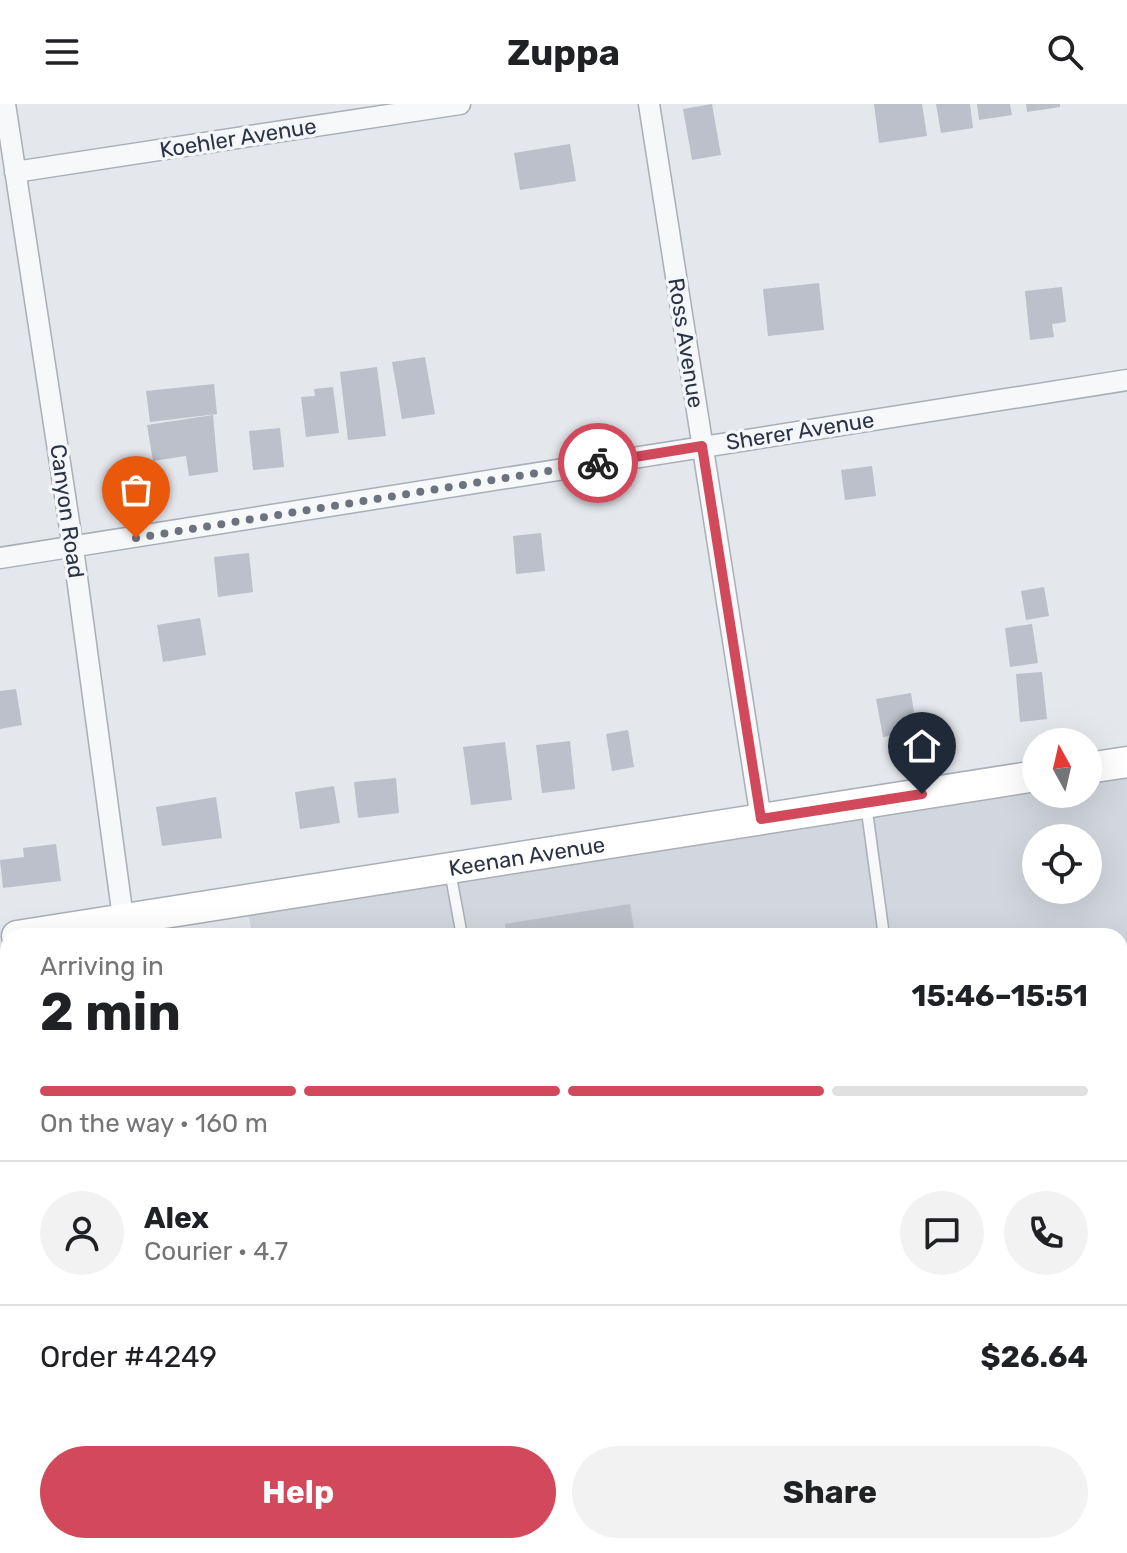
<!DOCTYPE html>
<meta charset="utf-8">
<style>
:root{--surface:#fff;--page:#f2f2f2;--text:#202124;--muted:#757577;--line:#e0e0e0;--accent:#d1495b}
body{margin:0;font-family:Rubik,sans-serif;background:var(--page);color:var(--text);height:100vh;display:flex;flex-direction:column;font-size:30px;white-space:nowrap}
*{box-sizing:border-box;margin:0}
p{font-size:26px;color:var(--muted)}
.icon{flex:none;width:44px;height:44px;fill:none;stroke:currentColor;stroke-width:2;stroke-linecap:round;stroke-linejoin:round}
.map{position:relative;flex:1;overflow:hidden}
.panel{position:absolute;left:0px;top:824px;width:1128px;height:626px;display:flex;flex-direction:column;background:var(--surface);border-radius:24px 24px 0 0;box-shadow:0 8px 32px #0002}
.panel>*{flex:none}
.needle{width:52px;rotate:352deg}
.controls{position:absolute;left:1022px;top:624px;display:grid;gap:16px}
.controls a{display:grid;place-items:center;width:80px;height:80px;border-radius:50%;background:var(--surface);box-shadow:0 8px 32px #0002;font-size:40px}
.pin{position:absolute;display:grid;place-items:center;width:68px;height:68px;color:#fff;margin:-82px -34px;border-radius:50% 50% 50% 0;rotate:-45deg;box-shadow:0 0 8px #0007}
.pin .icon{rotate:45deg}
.courier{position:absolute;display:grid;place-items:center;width:80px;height:80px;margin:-40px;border:6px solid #d1495b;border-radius:50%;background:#fff;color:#222;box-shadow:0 2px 10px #0007}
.headline em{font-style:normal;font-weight:700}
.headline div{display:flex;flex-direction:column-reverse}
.headline{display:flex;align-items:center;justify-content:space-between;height:136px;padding:0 40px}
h1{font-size:52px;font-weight:700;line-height:60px}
.bar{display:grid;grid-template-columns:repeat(4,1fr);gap:12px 8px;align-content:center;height:96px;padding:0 40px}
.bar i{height:10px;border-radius:6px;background:var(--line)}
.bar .current{background:var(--accent)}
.bar p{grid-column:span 4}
.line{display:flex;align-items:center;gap:20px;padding:0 40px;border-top:2px solid var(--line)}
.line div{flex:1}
.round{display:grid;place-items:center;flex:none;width:84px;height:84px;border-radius:42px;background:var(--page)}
.cta{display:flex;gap:16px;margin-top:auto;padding:16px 40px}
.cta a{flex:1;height:92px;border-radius:48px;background:var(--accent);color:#fff;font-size:32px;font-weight:700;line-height:92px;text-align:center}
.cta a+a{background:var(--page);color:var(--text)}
header{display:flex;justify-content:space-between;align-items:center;height:104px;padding:0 40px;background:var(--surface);font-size:36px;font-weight:700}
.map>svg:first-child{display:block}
.built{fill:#d2d6de;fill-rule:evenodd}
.building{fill:#bbc0ca}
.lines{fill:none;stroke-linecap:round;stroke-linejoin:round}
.lane-casing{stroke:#a9aeb7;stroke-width:13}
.street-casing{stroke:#a9aeb7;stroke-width:23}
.secondary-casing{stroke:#a9aeb7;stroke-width:33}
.lane{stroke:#f7f8fa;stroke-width:10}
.street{stroke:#f7f8fa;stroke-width:20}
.secondary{stroke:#fff;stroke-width:30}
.done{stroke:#6c737f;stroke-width:8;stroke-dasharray:0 14.4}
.route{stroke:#d1495b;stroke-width:10}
.labels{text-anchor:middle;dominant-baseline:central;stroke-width:7;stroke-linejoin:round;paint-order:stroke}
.street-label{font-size:22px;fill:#2b3445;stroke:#f4f6f9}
</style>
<header><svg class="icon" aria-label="menu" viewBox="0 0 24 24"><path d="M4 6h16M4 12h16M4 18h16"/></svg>Zuppa<svg class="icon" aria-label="search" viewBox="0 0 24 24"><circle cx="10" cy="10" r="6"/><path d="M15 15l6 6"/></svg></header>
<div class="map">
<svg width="1127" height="1449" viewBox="0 0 1127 1449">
<rect width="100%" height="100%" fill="#e4e7ec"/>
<path class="built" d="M 1127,669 L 1127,1449 L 350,1449 L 349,1442 L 1120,1442 L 1120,832 L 252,832 L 249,812 L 1036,683 L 1036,690 L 1088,690 L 1088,675 ZM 1036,734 L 1088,734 L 1088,786 L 1036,786 Z"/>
<path class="building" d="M 712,0 L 721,51 L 692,56 L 683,5 Z
M 874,0 L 922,0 L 927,32 L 879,39 Z
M 936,0 L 970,0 L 973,24 L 941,29 Z
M 977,0 L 1010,0 L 1012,11 L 979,16 Z
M 1026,0 L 1060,0 L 1060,3 L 1027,8 Z
M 570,40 L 576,77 L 520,86 L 514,49 Z
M 819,179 L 824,226 L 768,232 L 763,185 Z
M 1062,183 L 1066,218 L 1052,220 L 1054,233 L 1030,236 L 1025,187 Z
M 425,253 L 435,310 L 402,315 L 392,258 Z
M 377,263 L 386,332 L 348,336 L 340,268 Z
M 214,280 L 217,310 L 150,318 L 146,287 Z
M 333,283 L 339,329 L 306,333 L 301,293 L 315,292 L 314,285 Z
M 213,311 L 218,368 L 189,372 L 186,352 L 153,357 L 147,321 Z
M 280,324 L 284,363 L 253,366 L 249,327 Z
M 872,362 L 876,392 L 845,396 L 841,366 Z
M 541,429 L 545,467 L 516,470 L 513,432 Z
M 249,449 L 253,488 L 218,493 L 214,453 Z
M 1044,483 L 1049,512 L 1026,516 L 1021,487 Z
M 200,514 L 206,551 L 163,558 L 157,521 Z
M 1032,520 L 1038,559 L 1010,563 L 1005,524 Z
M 1042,568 L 1047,615 L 1020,618 L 1016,570 Z
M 16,585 L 22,621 L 0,625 L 0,587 Z
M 911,589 L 917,627 L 883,633 L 876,595 Z
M 628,626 L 634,663 L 612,667 L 606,630 Z
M 570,637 L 575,685 L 542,689 L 536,641 Z
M 505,638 L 512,696 L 471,701 L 463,643 Z
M 396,674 L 399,709 L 358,714 L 354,678 Z
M 334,682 L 340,719 L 300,725 L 295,688 Z
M 216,693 L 222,734 L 162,742 L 156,703 Z
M 56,740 L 61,777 L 3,784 L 0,756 L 24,753 L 23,744 Z
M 630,800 L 635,832 L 507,832 L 505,820 Z
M 8,901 L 8,950 L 0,952 L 0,902 Z
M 8,1078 L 8,1132 L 0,1133 L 0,1079 Z
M 8,1159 L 8,1198 L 6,1198 L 1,1160 Z
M 0,1212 L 4,1212 L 8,1235 L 0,1236 Z
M 8,1267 L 8,1301 L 6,1301 L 1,1268 Z
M 8,1333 L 8,1363 L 0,1364 L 0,1334 Z
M 41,1442 L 78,1442 L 79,1449 L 42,1449 Z
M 276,1442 L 298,1442 L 298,1444 L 277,1447 Z
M 346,1442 L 454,1442 L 455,1449 L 347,1449 Z
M 637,1442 L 747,1442 L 747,1444 L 713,1449 L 638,1449 Z"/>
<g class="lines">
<defs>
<path id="lane" d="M 866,700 L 884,832
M 450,767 L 462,832
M 509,1442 L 510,1449
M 964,1442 L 965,1449"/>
<path id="street" d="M 5,0 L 73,444 L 123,814
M 649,0 L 761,715
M 15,68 L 460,0
M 0,454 L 1127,276
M 152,1442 L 153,1449"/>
<g id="secondary">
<path d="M 1088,664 L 1127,658"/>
<path id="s1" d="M 17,832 L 1036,672"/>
</g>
</defs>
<use href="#lane" class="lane-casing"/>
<use href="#street" class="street-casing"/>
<use href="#secondary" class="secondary-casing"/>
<use href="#lane" class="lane"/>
<use href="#street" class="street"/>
<use href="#secondary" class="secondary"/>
</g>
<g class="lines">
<path class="done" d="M 136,434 L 598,359"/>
<path class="route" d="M 598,359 L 702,342 L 761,715 L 922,690"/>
</g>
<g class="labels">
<g class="street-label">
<text transform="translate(238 34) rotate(-9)">Koehler Avenue</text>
<text transform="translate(686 239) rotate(81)">Ross Avenue</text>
<text transform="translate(800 327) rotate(-9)">Sherer Avenue</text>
<text transform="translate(67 407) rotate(82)">Canyon Road</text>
<text stroke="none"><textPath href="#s1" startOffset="516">Keenan Avenue</textPath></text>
</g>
</g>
</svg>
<div class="controls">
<a><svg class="needle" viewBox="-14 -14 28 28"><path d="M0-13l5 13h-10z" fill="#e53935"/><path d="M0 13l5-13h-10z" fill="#757577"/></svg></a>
<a><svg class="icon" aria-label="locate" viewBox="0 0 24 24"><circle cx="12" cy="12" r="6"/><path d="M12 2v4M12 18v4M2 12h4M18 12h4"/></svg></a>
</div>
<div class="pin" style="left:136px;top:434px;background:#ea580c"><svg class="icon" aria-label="bag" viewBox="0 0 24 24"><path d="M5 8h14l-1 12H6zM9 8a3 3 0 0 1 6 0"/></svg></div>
<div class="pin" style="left:922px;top:690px;background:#1f2937"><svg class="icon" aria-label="home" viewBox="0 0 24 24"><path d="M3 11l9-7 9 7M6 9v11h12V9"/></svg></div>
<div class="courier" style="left:598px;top:359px"><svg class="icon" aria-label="bike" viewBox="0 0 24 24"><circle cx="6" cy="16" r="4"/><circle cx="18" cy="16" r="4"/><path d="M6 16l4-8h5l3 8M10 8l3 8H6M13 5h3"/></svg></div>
<section class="panel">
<div class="headline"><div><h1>2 min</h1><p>Arriving in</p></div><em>15:46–15:51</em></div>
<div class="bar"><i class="current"></i><i class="current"></i><i class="current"></i><i></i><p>On the way · 160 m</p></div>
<div class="line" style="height:144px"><a class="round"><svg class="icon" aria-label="person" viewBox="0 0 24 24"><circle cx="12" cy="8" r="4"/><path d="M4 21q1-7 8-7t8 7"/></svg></a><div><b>Alex</b><p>Courier · 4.7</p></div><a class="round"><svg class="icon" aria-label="chat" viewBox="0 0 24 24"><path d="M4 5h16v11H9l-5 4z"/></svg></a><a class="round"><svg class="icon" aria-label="phone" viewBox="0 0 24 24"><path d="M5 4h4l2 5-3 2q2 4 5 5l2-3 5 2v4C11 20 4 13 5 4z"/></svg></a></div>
<div class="line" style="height:104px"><div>Order #4249</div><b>$26.64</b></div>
<div class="cta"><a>Help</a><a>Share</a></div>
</section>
</div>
